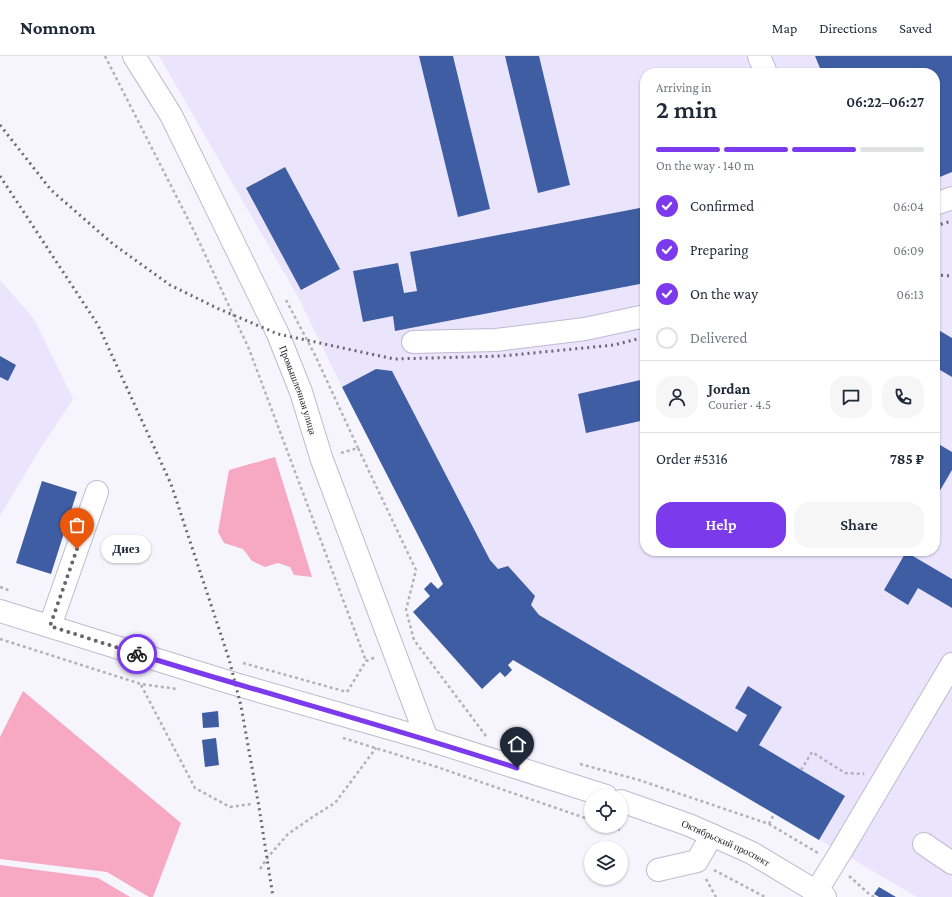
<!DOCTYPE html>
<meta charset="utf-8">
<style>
:root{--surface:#fff;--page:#f6f6f7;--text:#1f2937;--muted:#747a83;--line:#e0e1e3;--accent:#7c3aed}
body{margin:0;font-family:"Crimson Pro",serif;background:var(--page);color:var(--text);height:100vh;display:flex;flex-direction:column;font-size:15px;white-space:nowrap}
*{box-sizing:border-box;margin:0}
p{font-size:13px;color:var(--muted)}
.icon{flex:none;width:22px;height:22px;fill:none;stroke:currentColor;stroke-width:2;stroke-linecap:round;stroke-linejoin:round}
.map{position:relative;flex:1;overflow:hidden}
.details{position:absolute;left:640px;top:12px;width:300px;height:488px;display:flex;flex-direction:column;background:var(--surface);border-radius:16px;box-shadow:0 1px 3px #0004}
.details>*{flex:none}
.tools{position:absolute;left:584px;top:733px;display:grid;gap:8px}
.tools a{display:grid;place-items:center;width:44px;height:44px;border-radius:50%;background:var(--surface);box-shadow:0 1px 3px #0004;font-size:20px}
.pin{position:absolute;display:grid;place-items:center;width:34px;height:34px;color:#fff;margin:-41px -17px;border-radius:50% 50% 50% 0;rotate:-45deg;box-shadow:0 0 4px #0007}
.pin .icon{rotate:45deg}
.courier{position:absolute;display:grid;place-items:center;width:40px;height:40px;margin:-20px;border:3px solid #7c3aed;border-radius:50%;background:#fff;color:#222;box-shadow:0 1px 5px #0007}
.bubble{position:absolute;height:28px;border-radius:14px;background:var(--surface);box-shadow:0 1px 3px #0004;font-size:13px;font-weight:600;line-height:28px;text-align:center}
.overview em{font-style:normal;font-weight:600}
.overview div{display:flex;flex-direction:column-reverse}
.overview{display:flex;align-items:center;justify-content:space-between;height:68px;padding:0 16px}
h1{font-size:26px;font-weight:600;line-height:30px}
.bar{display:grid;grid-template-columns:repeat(4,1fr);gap:6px 4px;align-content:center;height:48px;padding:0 16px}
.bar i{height:5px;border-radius:3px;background:var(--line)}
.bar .current{background:var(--accent)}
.bar p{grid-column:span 4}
.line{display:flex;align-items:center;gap:10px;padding:0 16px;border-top:1px solid var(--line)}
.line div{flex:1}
.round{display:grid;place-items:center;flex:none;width:42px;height:42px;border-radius:16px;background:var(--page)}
ol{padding:0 16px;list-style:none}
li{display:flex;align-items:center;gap:12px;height:44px}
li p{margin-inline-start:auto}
li .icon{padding:4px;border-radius:50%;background:var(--accent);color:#fff;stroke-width:4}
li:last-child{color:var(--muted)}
li i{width:22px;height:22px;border:2px solid var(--line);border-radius:50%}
.primary-button{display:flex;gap:8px;margin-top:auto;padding:8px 16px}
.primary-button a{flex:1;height:46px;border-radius:16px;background:var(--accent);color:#fff;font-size:16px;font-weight:600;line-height:46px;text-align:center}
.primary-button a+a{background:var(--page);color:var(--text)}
header{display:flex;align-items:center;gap:24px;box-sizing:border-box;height:56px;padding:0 20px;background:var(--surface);border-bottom:1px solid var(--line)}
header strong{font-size:19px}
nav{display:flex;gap:22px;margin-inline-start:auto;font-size:14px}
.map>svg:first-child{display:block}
.built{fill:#eae5fd;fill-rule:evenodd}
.green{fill:#f7a8c3}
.building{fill:#3f5da2}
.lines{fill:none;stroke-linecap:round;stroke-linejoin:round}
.minor-casing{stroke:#bfbbd0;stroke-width:24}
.major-casing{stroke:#bfbbd0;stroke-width:24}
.path{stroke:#b3b1ba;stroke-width:2.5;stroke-dasharray:3 3;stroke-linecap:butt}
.minor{stroke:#fff;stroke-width:22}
.major{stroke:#fff;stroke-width:22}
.rail{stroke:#6a6870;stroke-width:3;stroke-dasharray:2 4;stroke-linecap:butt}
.done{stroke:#68666f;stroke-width:4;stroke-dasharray:0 7.2}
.route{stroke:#7c3aed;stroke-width:5}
.labels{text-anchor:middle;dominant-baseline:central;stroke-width:4;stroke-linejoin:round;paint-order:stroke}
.street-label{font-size:10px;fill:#1c1a22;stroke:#fff}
</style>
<header>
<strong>Nomnom</strong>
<nav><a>Map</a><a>Directions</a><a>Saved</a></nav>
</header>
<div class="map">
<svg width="952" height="841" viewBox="0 0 952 841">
<rect width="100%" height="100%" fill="#f6f4fd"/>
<path class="built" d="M 159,0 L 952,0 L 952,841 L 917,841 L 513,604 L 443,528 L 342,331 L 297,239 ZM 645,17 L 935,17 L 935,495 L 645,495 Z
M 0,224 L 34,263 L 73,343 L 40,393 L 0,460 Z"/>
<path class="green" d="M 275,401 L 312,521 L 294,519 L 290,511 L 278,507 L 265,511 L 252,505 L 243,493 L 224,487 L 218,476 L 229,414 Z
M 23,635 L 181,767 L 153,841 L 149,841 L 107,816 L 0,803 L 0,681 Z
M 0,809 L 98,822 L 130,841 L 0,841 Z"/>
<path class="building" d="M 419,0 L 453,0 L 490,153 L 458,161 Z
M 505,0 L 539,0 L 570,129 L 538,137 Z
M 815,0 L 952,0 L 952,116 L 935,123 L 935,17 L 822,17 Z
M 285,111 L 340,213 L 301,234 L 246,132 Z
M 645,151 L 645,227 L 395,275 L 393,260 L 363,266 L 353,215 L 398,207 L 404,237 L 417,235 L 410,196 Z
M 935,272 L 952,282 L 952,321 L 935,311 Z
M 0,300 L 16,309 L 8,325 L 0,321 Z
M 376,313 L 392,315 L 490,504 L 498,513 L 508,510 L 535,540 L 531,549 L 539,559 L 737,676 L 747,659 L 735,652 L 748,630 L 782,651 L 759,689 L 845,740 L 819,784 L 513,604 L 508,609 L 512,614 L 505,621 L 500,616 L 482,633 L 413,556 L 430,540 L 424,533 L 431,526 L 438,533 L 443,528 L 342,331 Z
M 645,323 L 645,364 L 586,377 L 578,338 Z
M 935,386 L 952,396 L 952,414 L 935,443 Z
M 42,425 L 77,436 L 51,518 L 16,507 Z
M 906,496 L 952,523 L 952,552 L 918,532 L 908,549 L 884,534 Z
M 218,655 L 219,671 L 203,672 L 202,657 Z
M 216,682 L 219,709 L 205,711 L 202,684 Z
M 879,831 L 896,841 L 879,841 L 874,838 Z"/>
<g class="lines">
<defs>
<path id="minor" d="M 759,0 L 766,17
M 935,148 L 952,142
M 413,286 L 496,284 L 585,273 L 645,260
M 50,570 L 97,436
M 924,788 L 952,807
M 658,814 L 697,805 L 712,779
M 816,836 L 840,797 L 952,608"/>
<g id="major">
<path id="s1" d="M 134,0 L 171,59 L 278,278 L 301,336 L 322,404 L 427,683"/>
<path d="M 0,555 L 235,628 L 427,683 L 606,740"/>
<path id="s2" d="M 621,745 L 689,769 L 752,797 L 825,841"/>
</g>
</defs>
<use href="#minor" class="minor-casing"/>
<use href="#major" class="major-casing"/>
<path class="path" d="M 105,0 L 195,177 L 249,293 L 366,605
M 286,244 L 315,299 L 358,392
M 341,397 L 358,392 L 416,514 L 406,554 L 414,584 L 486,680
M 0,531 L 11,535
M 0,583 L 141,628 L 177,633
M 243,607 L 347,636 L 366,605 L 376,601
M 141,629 L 195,732 L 230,751 L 251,748
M 343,682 L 437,711 L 591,764
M 580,708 L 639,724 L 769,768 L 818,797
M 801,714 L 812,696 L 845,717 L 863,718 L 864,717
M 769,768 L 774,758
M 607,770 L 620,774
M 260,813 L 268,801 L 288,778 L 314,760 L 335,747 L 376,692
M 714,814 L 765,841
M 849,820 L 868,837 L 874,841
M 706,823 L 716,841"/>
<use href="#minor" class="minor"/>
<use href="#major" class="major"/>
<path class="rail" d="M 0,69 L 51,134 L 113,188 L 170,229 L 219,253 L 278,278 L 394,303 L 502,300 L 614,289 L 645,281
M 0,120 L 98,269 L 171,428 L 229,603 L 241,650 L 259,751 L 273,841
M 935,170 L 952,165
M 935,219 L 952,220"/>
</g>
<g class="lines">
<path class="done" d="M 77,493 L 50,570 L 137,598"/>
<path class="route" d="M 137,598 C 263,637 391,671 517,712"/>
</g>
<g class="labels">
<g class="street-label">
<text stroke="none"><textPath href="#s1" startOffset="373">Промышленная улица</textPath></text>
<text stroke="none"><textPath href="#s2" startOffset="113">Октябрьский проспект</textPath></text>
</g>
</g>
</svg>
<div class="tools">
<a><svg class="icon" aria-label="locate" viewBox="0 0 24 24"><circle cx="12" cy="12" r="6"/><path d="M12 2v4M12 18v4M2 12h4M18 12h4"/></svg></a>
<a><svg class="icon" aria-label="layers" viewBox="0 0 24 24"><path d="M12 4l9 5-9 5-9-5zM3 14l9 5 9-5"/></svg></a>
</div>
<div class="pin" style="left:77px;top:493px;background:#ea580c"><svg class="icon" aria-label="bag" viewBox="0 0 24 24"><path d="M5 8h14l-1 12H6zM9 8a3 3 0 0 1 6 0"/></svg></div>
<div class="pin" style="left:517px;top:712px;background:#1f2937"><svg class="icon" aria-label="home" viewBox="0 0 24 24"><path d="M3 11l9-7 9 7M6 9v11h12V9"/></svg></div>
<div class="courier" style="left:137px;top:598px"><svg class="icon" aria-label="bike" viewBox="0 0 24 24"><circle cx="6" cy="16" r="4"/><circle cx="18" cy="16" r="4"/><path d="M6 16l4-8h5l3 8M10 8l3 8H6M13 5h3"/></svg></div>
<div class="bubble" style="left:101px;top:479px;width:50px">Диез</div>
<section class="details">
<div class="overview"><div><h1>2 min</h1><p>Arriving in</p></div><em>06:22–06:27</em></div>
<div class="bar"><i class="current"></i><i class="current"></i><i class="current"></i><i></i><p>On the way · 140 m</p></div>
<ol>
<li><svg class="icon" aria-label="check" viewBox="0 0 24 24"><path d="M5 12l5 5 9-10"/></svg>Confirmed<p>06:04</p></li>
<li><svg class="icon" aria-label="check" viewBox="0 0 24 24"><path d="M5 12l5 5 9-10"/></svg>Preparing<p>06:09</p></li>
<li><svg class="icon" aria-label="check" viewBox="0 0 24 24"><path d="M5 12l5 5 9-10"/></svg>On the way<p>06:13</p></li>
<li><i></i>Delivered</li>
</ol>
<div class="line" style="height:72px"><a class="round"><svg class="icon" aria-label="person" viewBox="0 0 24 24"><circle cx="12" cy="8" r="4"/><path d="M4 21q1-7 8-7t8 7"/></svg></a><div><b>Jordan</b><p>Courier · 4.5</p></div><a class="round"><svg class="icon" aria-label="chat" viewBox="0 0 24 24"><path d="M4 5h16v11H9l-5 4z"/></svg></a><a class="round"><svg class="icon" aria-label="phone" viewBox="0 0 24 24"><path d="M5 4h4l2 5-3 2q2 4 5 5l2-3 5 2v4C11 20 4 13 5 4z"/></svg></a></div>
<div class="line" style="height:52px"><div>Order #5316</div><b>785 ₽</b></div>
<div class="primary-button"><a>Help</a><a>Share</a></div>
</section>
</div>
